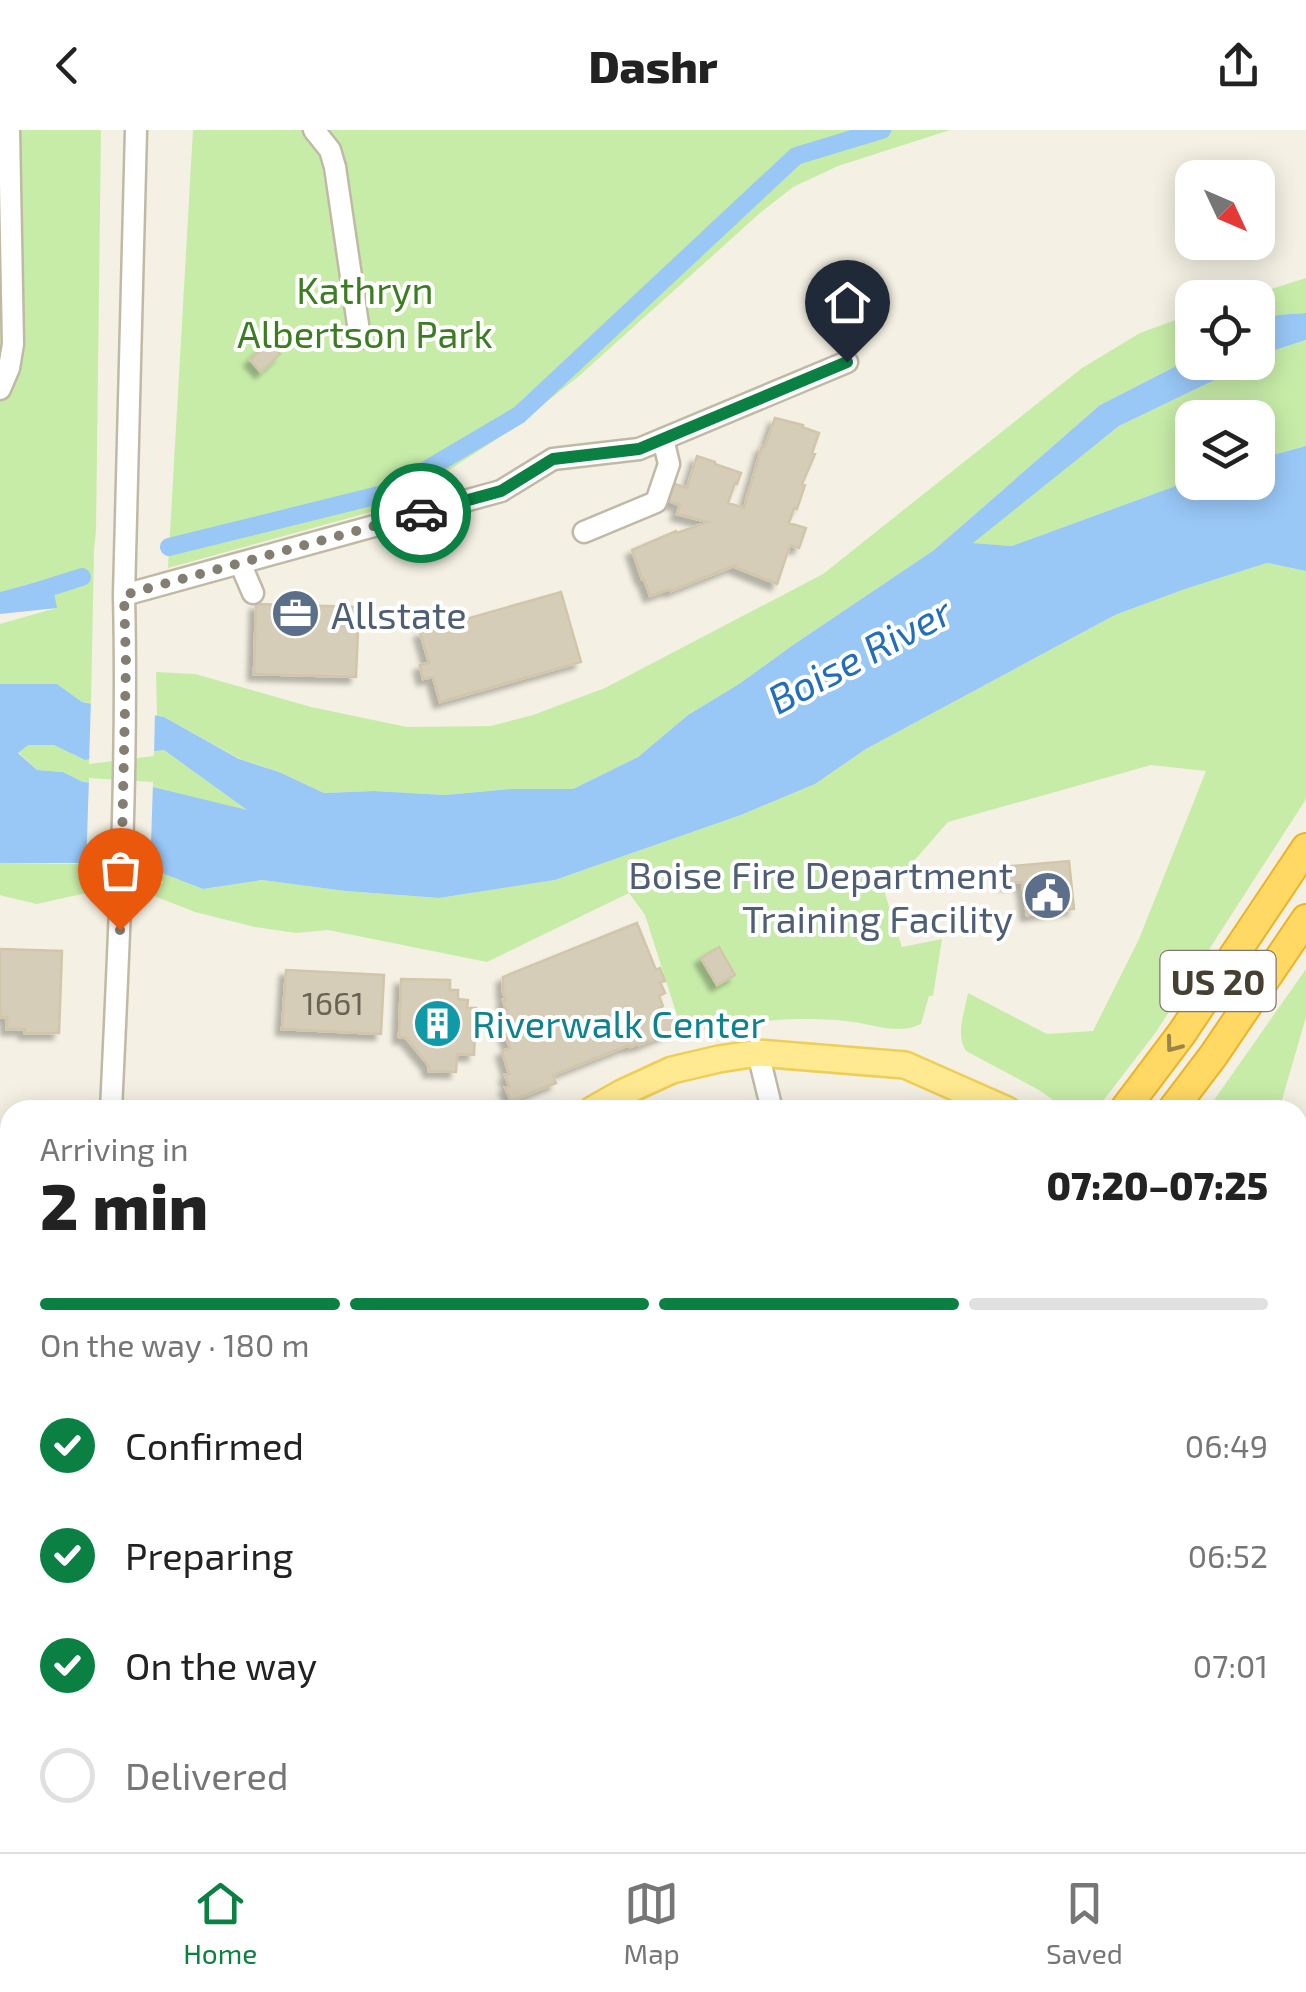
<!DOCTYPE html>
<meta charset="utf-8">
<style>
:root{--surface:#fff;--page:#f2f2f2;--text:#222;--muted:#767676;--line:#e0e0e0;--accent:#0b8043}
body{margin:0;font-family:"Exo 2",sans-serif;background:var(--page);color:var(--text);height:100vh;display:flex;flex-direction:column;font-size:38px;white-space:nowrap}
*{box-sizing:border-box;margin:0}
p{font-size:32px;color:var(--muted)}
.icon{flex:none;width:55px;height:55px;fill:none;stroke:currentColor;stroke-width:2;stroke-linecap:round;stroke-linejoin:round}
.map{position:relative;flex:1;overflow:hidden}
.side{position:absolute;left:0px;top:970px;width:1308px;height:752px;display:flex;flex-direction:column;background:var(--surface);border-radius:30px 30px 0 0;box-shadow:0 5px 25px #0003}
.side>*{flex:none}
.needle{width:65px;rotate:134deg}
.controls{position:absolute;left:1175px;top:30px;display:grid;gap:20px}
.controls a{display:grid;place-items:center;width:100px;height:100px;border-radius:20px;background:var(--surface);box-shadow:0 5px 25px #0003;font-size:50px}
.pin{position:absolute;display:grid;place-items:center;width:85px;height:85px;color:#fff;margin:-102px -42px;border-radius:50% 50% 50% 0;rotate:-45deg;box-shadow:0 0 10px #0007}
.pin .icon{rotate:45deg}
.courier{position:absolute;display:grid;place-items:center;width:100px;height:100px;margin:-50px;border:8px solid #0b8043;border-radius:50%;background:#fff;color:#222;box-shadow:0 2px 12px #0007}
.head em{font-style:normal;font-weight:800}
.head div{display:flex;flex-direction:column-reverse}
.head{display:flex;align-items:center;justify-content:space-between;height:170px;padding:0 40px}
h1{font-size:65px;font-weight:800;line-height:75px}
.bar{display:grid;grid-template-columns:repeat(4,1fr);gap:15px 10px;align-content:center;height:120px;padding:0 40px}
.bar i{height:12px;border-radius:8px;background:var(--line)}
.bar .active{background:var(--accent)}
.bar p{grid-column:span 4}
ol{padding:0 40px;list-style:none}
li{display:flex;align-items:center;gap:30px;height:110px}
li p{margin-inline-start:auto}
li .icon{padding:10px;border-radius:50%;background:var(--accent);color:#fff;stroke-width:4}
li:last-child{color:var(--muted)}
li i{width:55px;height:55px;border:5px solid var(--line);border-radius:50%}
header{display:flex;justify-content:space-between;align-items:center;height:130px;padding:0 40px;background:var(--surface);font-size:45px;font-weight:800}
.tab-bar{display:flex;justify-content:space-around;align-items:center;height:140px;border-top:2px solid var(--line);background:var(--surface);font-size:28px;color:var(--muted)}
.tab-bar a{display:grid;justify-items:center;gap:5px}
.tab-bar .active{color:var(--accent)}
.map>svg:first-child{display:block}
.green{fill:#c7eca8}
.water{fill:#99c8f7;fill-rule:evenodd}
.pier{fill:#f4f0e3}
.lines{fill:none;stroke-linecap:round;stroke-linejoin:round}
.canal{stroke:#99c8f7;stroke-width:18}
.building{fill:#d6cdb8;stroke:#d2c6aa;stroke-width:2.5;filter:url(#shadow)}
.minor-casing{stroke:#c0b9a5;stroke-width:25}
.major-casing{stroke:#efce56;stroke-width:30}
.highway-casing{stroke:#ecb425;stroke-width:32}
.minor{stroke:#fff;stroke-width:20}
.major{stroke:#ffe991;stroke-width:25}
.highway{stroke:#ffd963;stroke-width:28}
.oneway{stroke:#998549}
.done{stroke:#837e71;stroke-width:10;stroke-dasharray:0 18}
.route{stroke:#0b8043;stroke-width:12}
.labels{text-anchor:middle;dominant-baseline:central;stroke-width:8;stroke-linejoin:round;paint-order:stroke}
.number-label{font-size:32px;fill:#6a6354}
.shield{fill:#fff;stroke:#7e7970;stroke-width:2.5}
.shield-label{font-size:35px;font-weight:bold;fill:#464033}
.park-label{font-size:38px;fill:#3c7d21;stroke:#fff}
.service-label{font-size:38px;fill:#4e5e75;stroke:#fff;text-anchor:start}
.culture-label{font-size:38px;fill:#0d838f;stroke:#fff;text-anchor:start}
.water-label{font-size:40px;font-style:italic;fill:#226dbc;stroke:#fff}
</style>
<header><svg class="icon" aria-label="back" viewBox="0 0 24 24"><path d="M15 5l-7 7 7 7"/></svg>Dashr<svg class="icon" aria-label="share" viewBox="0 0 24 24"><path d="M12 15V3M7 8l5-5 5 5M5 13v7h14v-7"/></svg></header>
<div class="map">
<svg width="1306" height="1722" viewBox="0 0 1306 1722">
<defs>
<filter id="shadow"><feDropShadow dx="-6" dy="6" stdDeviation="2.5" flood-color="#0004"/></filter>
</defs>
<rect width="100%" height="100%" fill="#f4f0e3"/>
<path class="green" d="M 0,0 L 101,0 L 96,400 L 94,420 L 91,573 L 82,572 L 57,554 L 0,554 L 0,494 L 56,478 L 50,448 L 0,462 Z
M 193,0 L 950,0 L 838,36 L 793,57 L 760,83 L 579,246 L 511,300 L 410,365 L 371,382 L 168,438 Z
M 1306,148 L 1306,183 L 1277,185 L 1258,195 L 1258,168 L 1243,168 Z
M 1192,184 L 1192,228 L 1100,275 L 934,420 L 793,515 L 739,554 L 688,585 L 638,627 L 573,659 L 511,659 L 445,665 L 374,661 L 324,663 L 279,642 L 240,629 L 164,587 L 157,586 L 156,542 L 195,544 L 311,577 L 407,597 L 491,596 L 533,585 L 605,558 L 823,444 L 1082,238 L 1140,203 Z
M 1306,210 L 1306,316 L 1258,329 L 1258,288 L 1192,288 L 1192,350 L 1012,416 L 971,413 L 1119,296 L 1250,233 L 1258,232 L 1258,229 L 1278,219 Z
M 1267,433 L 1306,441 L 1306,669 L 1156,902 L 1096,980 L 1067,980 L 1039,960 L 966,921 C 955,904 965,882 968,863 L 1047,904 L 1093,901 L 1139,809 L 1206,641 L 1151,635 L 948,692 L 885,764 L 902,817 L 942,809 L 933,866 L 929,866 L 921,894 C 898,905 876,895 853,892 C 835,889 816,889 798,889 C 760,890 721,896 683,904 L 645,785 L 629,763 L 487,832 L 328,800 L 296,803 L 255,797 L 195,782 L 149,764 L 163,752 L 154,740 L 203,759 L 262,750 L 345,761 L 439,768 L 555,750 L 741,685 L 815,654 L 866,619 L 1115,485 L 1185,459 Z
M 27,615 L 55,615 L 85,630 L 164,620 L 250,682 L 153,657 L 83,652 L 63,642 L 37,640 L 18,622 Z
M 0,733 L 86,734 L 86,763 L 37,774 L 3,766 L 0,765 Z
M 1306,839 L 1306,887 L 1279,980 L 1207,980 Z"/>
<path class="water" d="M 1306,183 L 1306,210 L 1278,219 L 1258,229 L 1258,195 L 1277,185 Z
M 1192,228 L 1192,232 L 1250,233 L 1119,296 L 973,413 L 1012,416 L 1192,350 L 1192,352 L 1258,352 L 1258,329 L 1306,316 L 1306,441 L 1267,433 L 1185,459 L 1115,485 L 866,619 L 815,654 L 741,685 L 555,750 L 439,768 L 345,761 L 262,750 L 203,759 L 154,740 L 80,733 L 0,733 L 0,554 L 57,554 L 82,572 L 164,587 L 239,629 L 279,642 L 324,663 L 374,661 L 445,665 L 511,659 L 573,659 L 638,627 L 688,585 L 739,554 L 793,515 L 934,420 L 1100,275 ZM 28,615 L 54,615 L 85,630 L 164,620 L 247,680 L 153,657 L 83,652 L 63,642 L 37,640 L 18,623 Z
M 51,448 L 57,478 L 0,484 L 0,462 Z"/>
<path class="pier" d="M 91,568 L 155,580 L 154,626 L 89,634 Z
M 89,648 L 153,652 L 150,745 L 86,739 Z"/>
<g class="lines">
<path class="canal" d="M 169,417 L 387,363 L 519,285 L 796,26 L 882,0
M 0,473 L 82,447"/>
</g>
<path class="building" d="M 269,212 L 280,224 L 261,242 L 250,230 Z
M 775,288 L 803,295 L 802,297 L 819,303 L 812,323 L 815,324 L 802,354 L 805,355 L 797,379 L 794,378 L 789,393 L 806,398 L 799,418 L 790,415 L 777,454 L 735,437 L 736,435 L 671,461 L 670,459 L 650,466 L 644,449 L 642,449 L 632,420 L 676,401 L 677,403 L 708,392 L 677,384 L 680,375 L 666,370 L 672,353 L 687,358 L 697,326 L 715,332 L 715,334 L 741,343 L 737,354 L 735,353 L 728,373 L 744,378 L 762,316 L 765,317 Z
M 561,462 L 581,532 L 440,572 L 433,547 L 423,549 L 420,535 L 429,533 L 420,502 Z
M 256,474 L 359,477 L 356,547 L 254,544 Z
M 1069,731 L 1074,779 L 1027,785 L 1022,752 L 1004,754 L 1002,737 Z
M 637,793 L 656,840 L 660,838 L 665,851 L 660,852 L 665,863 L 659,866 L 663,876 L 660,878 L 664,887 L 670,885 L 676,900 L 639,915 L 638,914 L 630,917 L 629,915 L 553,945 L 556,953 L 511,971 L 505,957 L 509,956 L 505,945 L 509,944 L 502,921 L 510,918 L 501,894 L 507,892 L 502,881 L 506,880 L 503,870 L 506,870 L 503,862 L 503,847 Z
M 719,817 L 735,845 L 717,855 L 701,828 Z
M 0,819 L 62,821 L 59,903 L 25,903 L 25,899 L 7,899 L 7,887 L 0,887 Z
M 286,840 L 384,845 L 381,904 L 282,899 Z
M 401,849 L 450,850 L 450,860 L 458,860 L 458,869 L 468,870 L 467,878 L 476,878 L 474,925 L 457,924 L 456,942 L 429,941 L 429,936 L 406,908 L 399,907 Z
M 1305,1066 L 1306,1067 L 1306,1131 L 1298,1130 Z
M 7,1159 L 10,1160 L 10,1245 L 0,1241 L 0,1161 L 5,1163 Z
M 1298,1342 L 1306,1348 L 1306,1365 L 1299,1376 L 1306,1381 L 1306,1385 L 1302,1391 L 1305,1393 L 1298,1402 Z
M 1306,1528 L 1306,1558 L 1298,1552 L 1298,1539 Z
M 10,1591 L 10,1659 L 0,1656 L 0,1621 Z
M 0,1691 L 10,1695 L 10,1712 L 46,1712 L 43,1722 L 0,1722 Z
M 1306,1691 L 1306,1719 L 1304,1722 L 1267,1722 L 1257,1712 L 1285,1714 L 1298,1712 L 1298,1701 Z
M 294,1712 L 337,1712 L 334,1722 L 291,1722 Z
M 728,1712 L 790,1712 L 799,1722 L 728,1722 L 723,1717 Z
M 899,1712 L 972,1712 L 982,1722 L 911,1722 Z
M 1185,1712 L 1195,1712 L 1205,1722 L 1176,1722 Z"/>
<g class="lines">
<defs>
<path id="minor" d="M 314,0 L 330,20 L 335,37 L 360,208
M 0,259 L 9,238 L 13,214 L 9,0
M 584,402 L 656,372 L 669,334 L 663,309
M 240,433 L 253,463
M 124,465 L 501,361 L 553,329 L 639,319 L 847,232
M 758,923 L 772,980
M 111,980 C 119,809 128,637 124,465 L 136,0
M 1298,1010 L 1306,1003
M 1298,1051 L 1306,1052
M 0,1102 L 10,1105
M 1298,1138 L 1306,1139
M 641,1712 L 651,1722
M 1034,1712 L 1044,1722
M 82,1722 L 86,1712
M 225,1722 L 229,1712"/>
<path id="major" d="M 592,980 L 622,963 L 672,940 L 719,929 L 758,923 L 905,935 L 1007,980
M 1298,1202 L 1306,1208
M 0,1435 L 10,1420
M 1298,1479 L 1306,1465
M 0,1515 L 10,1489
M 1062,1722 L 1071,1712"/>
<path id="highway" d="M 1124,980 L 1182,903 L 1306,718
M 1172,980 L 1213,926 L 1306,789
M 391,1722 L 402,1712
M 428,1722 L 437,1712
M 483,1722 L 492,1712"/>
</defs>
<use href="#minor" class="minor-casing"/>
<use href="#major" class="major-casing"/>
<use href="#highway" class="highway-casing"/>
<use href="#minor" class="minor"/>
<use href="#major" class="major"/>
<use href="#highway" class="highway"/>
</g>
<defs><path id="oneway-chevron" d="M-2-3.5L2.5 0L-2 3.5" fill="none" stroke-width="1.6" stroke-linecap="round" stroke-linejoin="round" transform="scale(2.5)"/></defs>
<use class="oneway" href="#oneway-chevron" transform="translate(1173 915) rotate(127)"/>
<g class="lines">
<path class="done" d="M 120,800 L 126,534 L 124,465 L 421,383"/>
<path class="route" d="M 421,383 L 501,361 L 553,329 L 639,319 L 847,232"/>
</g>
<defs>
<symbol id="office-disc" viewBox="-11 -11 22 22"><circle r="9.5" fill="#5c6f8a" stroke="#fff"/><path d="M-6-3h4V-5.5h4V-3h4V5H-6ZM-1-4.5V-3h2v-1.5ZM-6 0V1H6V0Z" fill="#fff"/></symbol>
<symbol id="civic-disc" viewBox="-11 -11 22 22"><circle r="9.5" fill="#5c6f8a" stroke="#fff"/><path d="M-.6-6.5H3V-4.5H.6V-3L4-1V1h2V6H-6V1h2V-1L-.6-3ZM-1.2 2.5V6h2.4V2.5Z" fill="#fff"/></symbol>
<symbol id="building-disc" viewBox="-11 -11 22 22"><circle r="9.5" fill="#0f9aa8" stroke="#fff"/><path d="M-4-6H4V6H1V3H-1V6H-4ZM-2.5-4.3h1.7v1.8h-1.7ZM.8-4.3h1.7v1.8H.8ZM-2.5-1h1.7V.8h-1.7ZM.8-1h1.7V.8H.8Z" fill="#fff"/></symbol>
</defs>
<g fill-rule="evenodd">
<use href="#office-disc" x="268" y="456" width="55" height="55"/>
<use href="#civic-disc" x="1020" y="738" width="55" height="55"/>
<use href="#building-disc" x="410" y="866" width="55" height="55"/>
</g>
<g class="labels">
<g class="number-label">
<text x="333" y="872">1661</text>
</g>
<rect class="shield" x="1160.5" y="821" width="115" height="60" rx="8"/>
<g class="shield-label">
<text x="1218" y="851">US 20</text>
</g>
<g class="park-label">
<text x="365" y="159">Kathryn<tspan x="365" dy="44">Albertson Park</tspan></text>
</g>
<g class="service-label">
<text x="331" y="484">Allstate</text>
<text x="1013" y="744" text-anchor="end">Boise Fire Department<tspan x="1013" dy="44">Training Facility</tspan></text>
</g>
<g class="culture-label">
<text x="472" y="893">Riverwalk Center</text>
</g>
<g class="water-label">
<text transform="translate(859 524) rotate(-28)">Boise River</text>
</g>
</g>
</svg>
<div class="controls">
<a><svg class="needle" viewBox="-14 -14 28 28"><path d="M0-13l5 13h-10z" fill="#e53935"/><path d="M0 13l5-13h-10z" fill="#767676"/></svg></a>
<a><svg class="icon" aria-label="locate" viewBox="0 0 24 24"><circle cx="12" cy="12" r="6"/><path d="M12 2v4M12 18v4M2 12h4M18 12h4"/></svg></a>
<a><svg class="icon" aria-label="layers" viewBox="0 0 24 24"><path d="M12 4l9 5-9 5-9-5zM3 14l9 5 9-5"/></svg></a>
</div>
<div class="pin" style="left:120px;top:800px;background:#ea580c"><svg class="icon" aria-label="bag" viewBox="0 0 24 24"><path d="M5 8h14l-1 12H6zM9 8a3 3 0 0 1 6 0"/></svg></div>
<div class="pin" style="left:847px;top:232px;background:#1f2937"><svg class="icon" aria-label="home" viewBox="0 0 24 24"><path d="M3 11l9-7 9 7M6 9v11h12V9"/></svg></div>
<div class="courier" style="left:421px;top:383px"><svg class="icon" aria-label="car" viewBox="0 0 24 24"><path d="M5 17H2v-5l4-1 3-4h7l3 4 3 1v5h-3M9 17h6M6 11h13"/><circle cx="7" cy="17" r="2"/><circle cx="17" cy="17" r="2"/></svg></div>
<section class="side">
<div class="head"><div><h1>2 min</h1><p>Arriving in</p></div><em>07:20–07:25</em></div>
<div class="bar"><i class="active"></i><i class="active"></i><i class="active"></i><i></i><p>On the way · 180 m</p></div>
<ol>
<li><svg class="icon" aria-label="check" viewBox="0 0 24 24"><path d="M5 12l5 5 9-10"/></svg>Confirmed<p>06:49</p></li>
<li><svg class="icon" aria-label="check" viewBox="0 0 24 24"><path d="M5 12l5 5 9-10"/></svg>Preparing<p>06:52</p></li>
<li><svg class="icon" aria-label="check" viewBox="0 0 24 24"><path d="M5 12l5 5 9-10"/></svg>On the way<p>07:01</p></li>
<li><i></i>Delivered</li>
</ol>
</section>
</div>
<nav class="tab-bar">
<a class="active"><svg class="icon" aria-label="home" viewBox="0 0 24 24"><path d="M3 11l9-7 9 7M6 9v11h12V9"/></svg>Home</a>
<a><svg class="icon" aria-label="map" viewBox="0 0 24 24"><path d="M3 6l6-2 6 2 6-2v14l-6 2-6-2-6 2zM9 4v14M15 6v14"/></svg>Map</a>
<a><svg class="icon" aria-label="saved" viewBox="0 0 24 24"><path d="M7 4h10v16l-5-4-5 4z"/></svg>Saved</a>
</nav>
